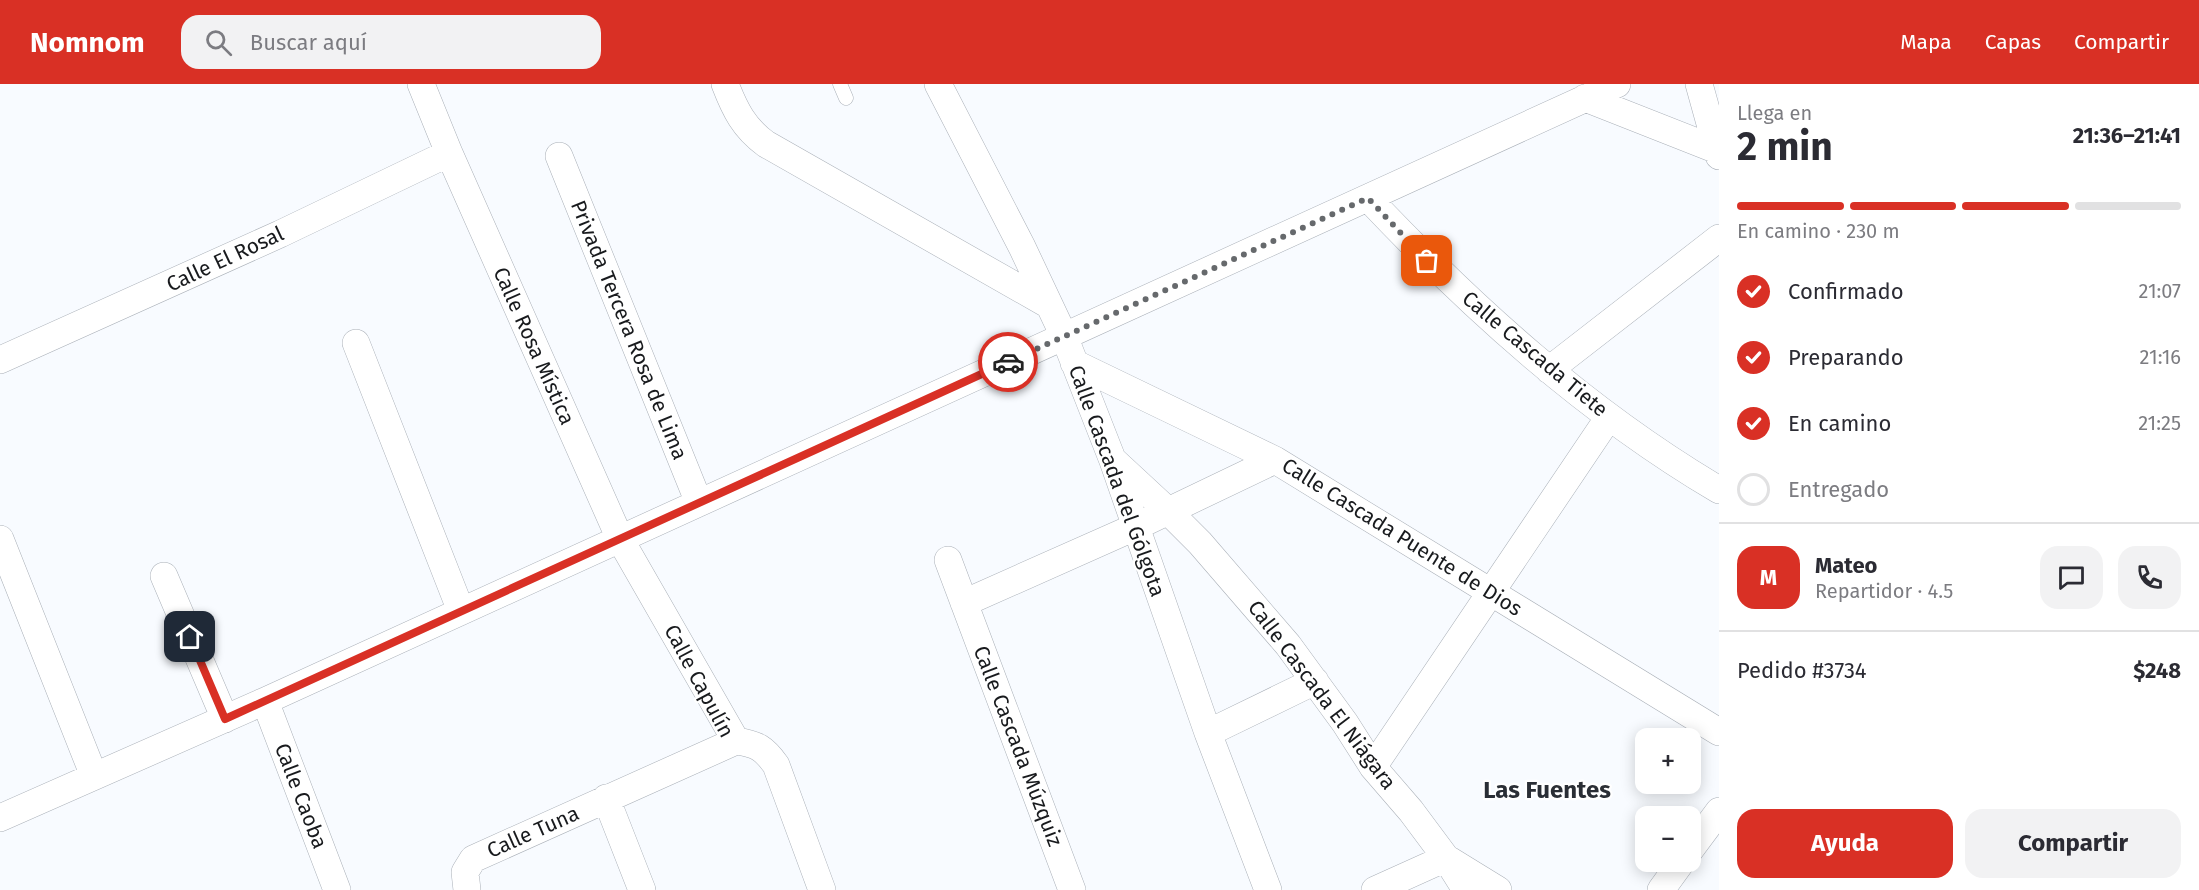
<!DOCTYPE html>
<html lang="es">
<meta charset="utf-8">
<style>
:root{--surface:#fff;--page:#f2f2f3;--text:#2b2b33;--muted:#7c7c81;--line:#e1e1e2;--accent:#d93025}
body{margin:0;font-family:"Fira Sans",sans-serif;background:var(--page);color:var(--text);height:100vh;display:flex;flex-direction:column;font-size:22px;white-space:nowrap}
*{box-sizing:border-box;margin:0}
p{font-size:20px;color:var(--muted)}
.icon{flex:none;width:33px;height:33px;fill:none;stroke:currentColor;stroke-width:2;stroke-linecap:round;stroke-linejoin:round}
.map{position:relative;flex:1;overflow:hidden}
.details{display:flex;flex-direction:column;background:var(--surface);width:480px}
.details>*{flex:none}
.fabs{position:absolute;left:1635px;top:644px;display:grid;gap:12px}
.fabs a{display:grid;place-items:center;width:66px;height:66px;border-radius:12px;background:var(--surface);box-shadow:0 3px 15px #0003;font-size:30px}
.pin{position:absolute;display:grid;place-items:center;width:51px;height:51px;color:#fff;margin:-26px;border-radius:12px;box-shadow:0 3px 9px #0006}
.courier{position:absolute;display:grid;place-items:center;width:60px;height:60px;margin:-30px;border:4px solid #d93025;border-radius:50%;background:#fff;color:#222;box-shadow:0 2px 8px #0007}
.summary em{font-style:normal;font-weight:700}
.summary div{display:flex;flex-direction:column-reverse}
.summary{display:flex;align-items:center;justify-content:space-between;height:102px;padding:0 18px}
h1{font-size:39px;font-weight:700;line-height:45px}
.bar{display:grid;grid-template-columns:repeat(4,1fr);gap:9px 6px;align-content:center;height:72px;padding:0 18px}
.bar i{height:8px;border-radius:4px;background:var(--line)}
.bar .current{background:var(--accent)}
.bar p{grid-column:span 4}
.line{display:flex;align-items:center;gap:15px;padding:0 18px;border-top:2px solid var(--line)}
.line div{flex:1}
.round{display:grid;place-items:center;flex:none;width:63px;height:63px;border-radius:18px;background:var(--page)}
ol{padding:0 18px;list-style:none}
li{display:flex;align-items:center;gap:18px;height:66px}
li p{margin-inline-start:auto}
li .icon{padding:6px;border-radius:50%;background:var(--accent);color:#fff;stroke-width:4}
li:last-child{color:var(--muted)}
li i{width:33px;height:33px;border:3px solid var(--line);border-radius:50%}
.cta{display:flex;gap:12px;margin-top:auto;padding:12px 18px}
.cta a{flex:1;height:69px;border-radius:18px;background:var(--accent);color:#fff;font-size:24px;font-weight:700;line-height:69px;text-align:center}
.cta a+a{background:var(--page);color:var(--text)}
header{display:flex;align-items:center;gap:36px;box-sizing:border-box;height:84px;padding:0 30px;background:var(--accent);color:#fff}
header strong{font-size:28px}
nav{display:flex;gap:33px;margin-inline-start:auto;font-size:21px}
.search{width:420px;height:54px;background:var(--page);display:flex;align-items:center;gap:15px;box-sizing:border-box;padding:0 21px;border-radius:18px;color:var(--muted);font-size:22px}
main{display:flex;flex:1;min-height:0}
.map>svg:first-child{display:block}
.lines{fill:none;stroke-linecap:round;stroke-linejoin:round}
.lane-casing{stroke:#aab0b8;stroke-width:15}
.street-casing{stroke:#aab0b8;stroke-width:28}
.lane{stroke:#fff;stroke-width:14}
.street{stroke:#fff;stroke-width:27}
.done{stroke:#66696c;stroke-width:6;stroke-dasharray:0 10.8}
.route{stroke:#d93025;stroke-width:8}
.labels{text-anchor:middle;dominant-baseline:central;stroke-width:4.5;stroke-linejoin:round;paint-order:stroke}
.street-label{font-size:21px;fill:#181a1d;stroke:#fff}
.quarter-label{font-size:24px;font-weight:bold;fill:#2a2e35;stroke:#fff}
</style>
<header>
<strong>Nomnom</strong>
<div class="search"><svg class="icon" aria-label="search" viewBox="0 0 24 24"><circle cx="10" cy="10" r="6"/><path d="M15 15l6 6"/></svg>Buscar aquí</div>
<nav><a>Mapa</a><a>Capas</a><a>Compartir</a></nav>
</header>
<main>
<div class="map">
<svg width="1719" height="806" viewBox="0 0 1719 806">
<rect width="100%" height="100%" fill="#f8fbff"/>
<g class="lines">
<defs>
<path id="lane" d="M 840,0 L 846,14"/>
<path id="street" d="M 421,0 L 449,69 L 620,455 L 736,657
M 725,0 C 735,26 744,44 766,60 L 1049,221
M 938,0 L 1022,163 L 1064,252 L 1113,377 L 1208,649 L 1268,806
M 1699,0 L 1719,72
M 1585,14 L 1717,66
M 559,72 L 699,419
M 1368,114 C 1473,225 1587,328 1719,406
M 356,259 L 461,527
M 0,276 L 280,150 L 449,69
M 1074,279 L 1275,376 L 1719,648
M 1549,286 L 1719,154
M 1114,377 L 1168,427 L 1200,459 L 1288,561 L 1345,639 L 1373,683 L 1411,727 L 1446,774 L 1466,806
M 0,455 L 94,692
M 948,476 L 1072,806
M 164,492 L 225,635
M 964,519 L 1135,443 L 1275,376
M 265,617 L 337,806
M 1208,649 L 1315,597
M 736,657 C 757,660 764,664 776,681 L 822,806
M 1373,683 L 1609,333
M 606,714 L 642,806
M 0,734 L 265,617 L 1617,0
M 1690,766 L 1719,727
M 467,806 L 465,788 L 473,775 L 736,657
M 1375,806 L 1446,774 L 1498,806
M 1661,806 L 1682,777"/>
</defs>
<use href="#lane" class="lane-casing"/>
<use href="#street" class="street-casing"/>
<use href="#lane" class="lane"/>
<use href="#street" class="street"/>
</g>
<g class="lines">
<path class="done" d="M 1008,278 L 1368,114 L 1427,177"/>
<path class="route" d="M 190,553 L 225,635 L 1008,278"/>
</g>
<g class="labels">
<g class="street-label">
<text transform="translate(225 175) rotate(-25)">Calle El Rosal</text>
<text transform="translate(629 246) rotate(68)">Privada Tercera Rosa de Lima</text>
<text transform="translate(534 262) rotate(66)">Calle Rosa Mística</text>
<text transform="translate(1535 270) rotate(40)">Calle Cascada Tiete</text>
<text transform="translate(1117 397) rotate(70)">Calle Cascada del Gólgota</text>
<text transform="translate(1402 453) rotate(32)">Calle Cascada Puente de Dios</text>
<text transform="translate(699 597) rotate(62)">Calle Capulín</text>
<text transform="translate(1322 611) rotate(53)">Calle Cascada El Niágara</text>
<text transform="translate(1018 662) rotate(69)">Calle Cascada Múzquiz</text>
<text transform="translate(301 712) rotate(69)">Calle Caoba</text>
<text transform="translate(533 748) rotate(-24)">Calle Tuna</text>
</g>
<g class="quarter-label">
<text x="1547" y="706">Las Fuentes</text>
</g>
</g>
</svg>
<div class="fabs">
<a>+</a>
<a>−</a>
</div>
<div class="pin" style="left:1427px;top:177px;background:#ea580c"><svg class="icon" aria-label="bag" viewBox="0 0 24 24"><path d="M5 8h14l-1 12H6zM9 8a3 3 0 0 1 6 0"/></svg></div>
<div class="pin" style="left:190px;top:553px;background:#1f2937"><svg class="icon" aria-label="home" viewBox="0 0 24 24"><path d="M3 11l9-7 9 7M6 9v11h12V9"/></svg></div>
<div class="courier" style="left:1008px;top:278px"><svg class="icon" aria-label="car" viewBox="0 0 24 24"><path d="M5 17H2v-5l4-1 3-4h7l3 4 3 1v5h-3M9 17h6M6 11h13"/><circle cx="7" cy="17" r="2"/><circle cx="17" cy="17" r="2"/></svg></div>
</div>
<section class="details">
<div class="summary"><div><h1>2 min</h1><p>Llega en</p></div><em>21:36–21:41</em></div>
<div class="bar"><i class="current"></i><i class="current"></i><i class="current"></i><i></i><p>En camino · 230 m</p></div>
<ol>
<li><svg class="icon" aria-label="check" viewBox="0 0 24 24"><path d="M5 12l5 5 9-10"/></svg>Confirmado<p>21:07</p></li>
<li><svg class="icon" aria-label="check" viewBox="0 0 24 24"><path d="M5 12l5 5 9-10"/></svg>Preparando<p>21:16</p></li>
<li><svg class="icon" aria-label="check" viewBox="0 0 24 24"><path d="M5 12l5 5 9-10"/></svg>En camino<p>21:25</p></li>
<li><i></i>Entregado</li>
</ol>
<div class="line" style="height:108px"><b class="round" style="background:var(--accent);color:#fff">M</b><div><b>Mateo</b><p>Repartidor · 4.5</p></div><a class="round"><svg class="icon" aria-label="chat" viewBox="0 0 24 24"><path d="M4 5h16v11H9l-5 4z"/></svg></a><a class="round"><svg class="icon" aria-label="phone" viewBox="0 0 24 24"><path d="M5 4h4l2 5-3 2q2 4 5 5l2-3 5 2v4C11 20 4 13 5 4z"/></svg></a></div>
<div class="line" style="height:78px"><div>Pedido #3734</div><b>$248</b></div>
<div class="cta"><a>Ayuda</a><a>Compartir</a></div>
</section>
</main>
